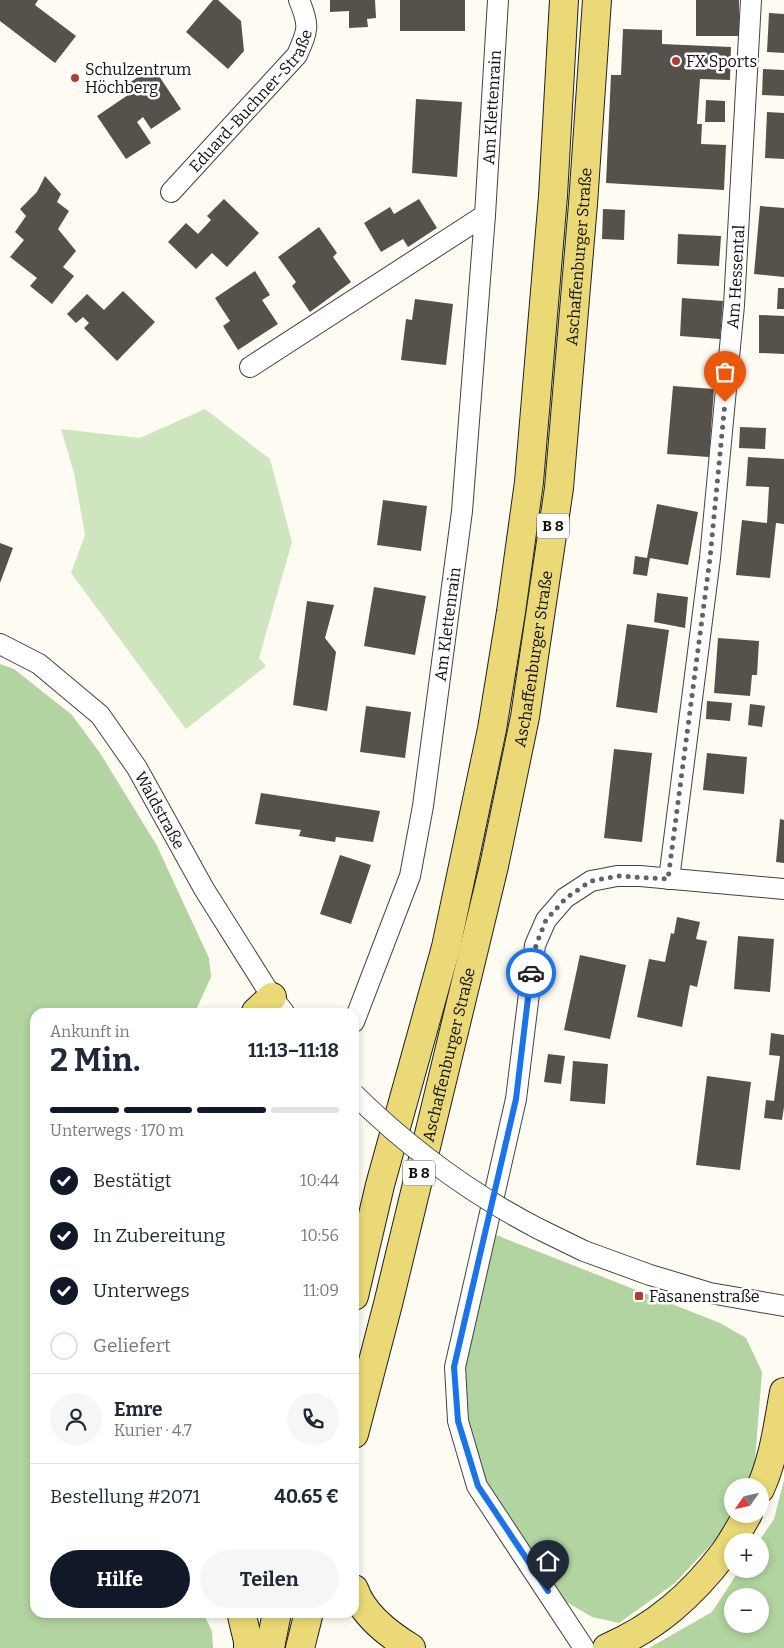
<!DOCTYPE html>
<html lang="de">
<meta charset="utf-8">
<style>
:root{--surface:#fff;--page:#f6f6f7;--text:#1f2937;--muted:#747a83;--line:#e0e1e3;--accent:#111827}
body{margin:0;font-family:Bitter,serif;background:var(--page);color:var(--text);height:100vh;display:flex;flex-direction:column;font-size:19px;white-space:nowrap}
*{box-sizing:border-box;margin:0}
p{font-size:16px;color:var(--muted)}
.icon{flex:none;width:28px;height:28px;fill:none;stroke:currentColor;stroke-width:2;stroke-linecap:round;stroke-linejoin:round}
.map{position:relative;flex:1;overflow:hidden}
.panel{position:absolute;left:30px;top:1008px;width:329px;height:610px;display:flex;flex-direction:column;background:var(--surface);border-radius:15px;box-shadow:0 2px 8px #0003}
.panel>*{flex:none}
.needle{width:32px;rotate:236deg}
.fabs{position:absolute;left:724px;top:1478px;display:grid;gap:10px}
.fabs a{display:grid;place-items:center;width:45px;height:45px;border-radius:50%;background:var(--surface);box-shadow:0 2px 8px #0003;font-size:25px}
.pin{position:absolute;display:grid;place-items:center;width:42px;height:42px;color:#fff;margin:-51px -21px;border-radius:50% 50% 50% 0;rotate:-45deg;box-shadow:0 0 5px #0007}
.pin .icon{rotate:45deg}
.courier{position:absolute;display:grid;place-items:center;width:50px;height:50px;margin:-25px;border:4px solid #1a73e8;border-radius:50%;background:#fff;color:#222;box-shadow:0 1px 6px #0007}
.headline em{font-style:normal;font-weight:700}
.headline div{display:flex;flex-direction:column-reverse}
.headline{display:flex;align-items:center;justify-content:space-between;height:85px;padding:0 20px}
h1{font-size:32px;font-weight:700;line-height:38px}
.bar{display:grid;grid-template-columns:repeat(4,1fr);gap:8px 5px;align-content:center;height:60px;padding:0 20px}
.bar i{height:6px;border-radius:4px;background:var(--line)}
.bar .selected{background:var(--accent)}
.bar p{grid-column:span 4}
.line{display:flex;align-items:center;gap:12px;padding:0 20px;border-top:1px solid var(--line)}
.line div{flex:1}
.round{display:grid;place-items:center;flex:none;width:52px;height:52px;border-radius:26px;background:var(--page)}
ol{padding:0 20px;list-style:none}
li{display:flex;align-items:center;gap:15px;height:55px}
li p{margin-inline-start:auto}
li .icon{padding:5px;border-radius:50%;background:var(--accent);color:#fff;stroke-width:4}
li:last-child{color:var(--muted)}
li i{width:28px;height:28px;border:2px solid var(--line);border-radius:50%}
.cta{display:flex;gap:10px;margin-top:auto;padding:10px 20px}
.cta a{flex:1;height:58px;border-radius:30px;background:var(--accent);color:#fff;font-size:20px;font-weight:700;line-height:58px;text-align:center}
.cta a+a{background:var(--page);color:var(--text)}
.map>svg:first-child{display:block}
.green{fill:#cfe5bf}
.forest{fill:#b2d4a0;fill-rule:evenodd}
.building{fill:#57514c}
.lines{fill:none;stroke-linecap:round;stroke-linejoin:round}
.minor-casing{stroke:#424242;stroke-width:22}
.primary-casing{stroke:#202020;stroke-width:30}
.minor{stroke:#fff;stroke-width:20}
.primary{stroke:#ead976;stroke-width:28}
.minor-bridge-casing{stroke:#424242;stroke-width:22;stroke-linecap:butt}
.minor-bridge{stroke:#fff;stroke-width:20}
.done{stroke:#63625e;stroke-width:5;stroke-dasharray:0 9}
.route{stroke:#1a73e8;stroke-width:6}
.poi-dot{fill:#b13b35;stroke:#fff;stroke-width:2}
.labels{text-anchor:middle;dominant-baseline:central;stroke-width:5;stroke-linejoin:round;paint-order:stroke}
.shield{fill:#fff;stroke:#575757;stroke-width:1}
.shield-label{font-size:15px;font-weight:bold;fill:#0f0f0f}
.poi-label{font-size:16px;fill:#0f0f0f;stroke:#fff;text-anchor:start}
.street-label{font-size:16px;fill:#0f0f0f;stroke:#fff}
</style>
<div class="map">
<svg width="784" height="1648" viewBox="0 0 784 1648">
<rect width="100%" height="100%" fill="#fefcf2"/>
<path class="green" d="M 205,409 L 270,459 L 292,542 L 259,658 L 266,666 L 186,729 L 71,573 L 85,535 L 74,473 L 61,429 L 140,438 Z"/>
<path class="forest" d="M 0,664 L 14,669 L 72,715 L 100,753 L 156,844 L 209,958 L 211,977 L 195,1012 L 35,1012 L 35,1612 L 203,1613 L 212,1631 L 213,1648 L 0,1648 Z
M 486,1231 L 720,1323 L 746,1338 L 762,1372 L 754,1473 L 746,1486 L 732,1486 L 732,1511 L 718,1537 L 675,1583 L 619,1623 L 592,1617 L 548,1591 L 477,1486 L 458,1421 L 477,1273 Z
M 784,1480 L 784,1648 L 649,1648 L 712,1612 L 740,1569 L 760,1569 L 759,1541 L 774,1519 ZM 732,1596 L 760,1596 L 760,1624 L 732,1624 Z"/>
<path class="building" d="M 0,0 L 38,0 L 35,5 L 76,36 L 55,63 L 0,21 Z
M 213,0 L 218,0 L 241,21 L 244,51 L 228,69 L 186,32 Z
M 330,0 L 375,0 L 376,18 L 367,19 L 368,27 L 349,28 L 349,11 L 330,12 Z
M 400,0 L 465,0 L 465,31 L 400,31 Z
M 696,0 L 739,0 L 739,36 L 696,36 Z
M 769,13 L 784,14 L 784,53 L 767,52 Z
M 623,29 L 662,30 L 662,44 L 731,47 L 730,80 L 700,79 L 697,124 L 702,124 L 701,144 L 726,145 L 724,190 L 606,183 L 611,75 L 621,75 Z
M 153,67 L 181,109 L 151,129 L 143,117 L 137,122 L 151,143 L 126,159 L 97,116 L 128,95 L 123,87 Z
M 763,69 L 784,70 L 784,96 L 762,95 Z
M 416,99 L 462,102 L 457,177 L 412,173 Z
M 706,100 L 725,101 L 725,122 L 705,122 Z
M 767,112 L 784,113 L 784,159 L 765,158 Z
M 45,176 L 61,194 L 57,202 L 69,211 L 58,229 L 76,251 L 63,267 L 74,276 L 52,304 L 30,286 L 37,278 L 10,257 L 24,240 L 15,232 L 26,216 L 20,209 L 37,192 Z
M 224,199 L 259,233 L 227,267 L 212,253 L 196,269 L 168,242 L 186,223 L 198,234 L 211,220 L 207,216 Z
M 419,199 L 437,228 L 408,247 L 403,239 L 381,252 L 364,223 L 390,207 L 394,214 Z
M 760,206 L 784,208 L 784,277 L 754,274 Z
M 603,209 L 625,210 L 624,240 L 602,239 Z
M 319,227 L 337,253 L 333,257 L 351,282 L 310,312 L 292,286 L 296,282 L 278,257 Z
M 678,234 L 721,236 L 719,266 L 677,264 Z
M 255,271 L 270,295 L 262,300 L 278,324 L 238,350 L 223,326 L 230,321 L 215,298 Z
M 778,288 L 784,288 L 784,309 L 777,309 Z
M 123,291 L 155,322 L 117,361 L 84,328 L 89,323 L 83,317 L 76,323 L 67,314 L 87,294 L 104,310 Z
M 682,298 L 723,301 L 720,339 L 680,336 Z
M 415,299 L 453,304 L 446,365 L 401,360 L 406,319 L 412,320 Z
M 759,315 L 784,316 L 784,354 L 759,353 Z
M 673,386 L 714,389 L 709,457 L 667,454 Z
M 740,427 L 766,428 L 765,449 L 739,448 Z
M 748,457 L 784,459 L 784,524 L 776,523 L 770,578 L 736,575 L 742,520 L 767,523 L 769,487 L 746,486 Z
M 383,500 L 427,506 L 421,551 L 377,545 Z
M 657,504 L 698,512 L 688,565 L 650,558 L 647,576 L 633,574 L 635,556 L 647,558 Z
M 0,543 L 13,548 L 0,583 Z
M 374,587 L 426,596 L 415,655 L 364,646 Z
M 657,593 L 688,597 L 685,628 L 654,622 Z
M 307,601 L 334,605 L 325,638 L 336,652 L 327,711 L 293,705 Z
M 627,624 L 669,630 L 657,713 L 616,707 Z
M 718,638 L 759,641 L 757,675 L 752,675 L 750,696 L 714,693 Z
M 707,701 L 732,703 L 730,721 L 706,719 Z
M 750,704 L 765,706 L 762,727 L 748,725 Z
M 366,706 L 411,712 L 405,758 L 360,752 Z
M 614,749 L 652,753 L 642,842 L 604,838 Z
M 707,753 L 747,757 L 744,794 L 703,790 Z
M 261,793 L 380,811 L 373,842 L 336,837 L 335,842 L 299,836 L 301,830 L 255,824 Z
M 780,819 L 784,820 L 784,863 L 776,862 Z
M 340,855 L 371,865 L 351,924 L 320,914 Z
M 677,917 L 700,922 L 696,939 L 707,941 L 697,987 L 690,985 L 682,1027 L 637,1017 L 649,959 L 665,962 L 671,933 L 674,934 Z
M 738,936 L 774,939 L 770,992 L 734,989 Z
M 580,955 L 626,965 L 610,1039 L 564,1030 Z
M 771,1033 L 784,1035 L 784,1107 L 782,1120 L 764,1118 L 766,1100 L 774,1101 L 780,1056 L 769,1055 Z
M 548,1054 L 565,1056 L 561,1084 L 544,1082 Z
M 573,1061 L 608,1064 L 605,1104 L 570,1101 Z
M 707,1076 L 751,1082 L 740,1170 L 696,1165 Z"/>
<g class="lines">
<defs>
<g id="minor">
<path id="s1" d="M 171,192 L 297,55 C 308,30 310,26 299,0"/>
<path d="M 250,367 L 485,215"/>
<path id="s2" d="M 0,644 L 39,664 L 100,715 L 137,768 L 204,889 L 272,997 L 284,1012"/>
<path id="s3" d="M 669,879 L 710,558 L 734,305 L 751,0"/>
<path id="s4" d="M 354,1022 L 410,876 L 423,806 L 462,511 L 485,215 L 498,0"/>
<path d="M 539,1229 L 584,1251 L 650,1275 L 710,1293 L 784,1306"/>
<path d="M 584,1648 L 477,1486 L 458,1421 L 455,1367 L 516,1099 L 535,945 L 546,920 L 565,898 L 591,881 L 617,876 L 640,876 L 784,889"/>
</g>
<g id="primary">
<path d="M 256,1012 L 272,997"/>
<path d="M 354,1296 L 380,1185 L 446,947 L 492,729 L 511,612 L 529,482 L 553,196 L 564,0"/>
<path id="s5" d="M 354,1434 L 388,1304 L 494,866 L 525,717 L 559,488 L 583,204 L 597,0"/>
<path d="M 760,1489 C 774,1459 778,1424 784,1392"/>
<path d="M 354,1589 C 363,1615 388,1634 411,1648"/>
<path d="M 241,1612 L 248,1641 L 248,1648"/>
<path d="M 270,1648 L 277,1612"/>
<path d="M 300,1648 L 309,1612"/>
<path d="M 607,1648 C 656,1627 692,1595 724,1553 C 733,1541 740,1527 748,1514"/>
</g>
</defs>
<use href="#minor" class="minor-casing"/>
<use href="#primary" class="primary-casing"/>
<use href="#minor" class="minor"/>
<use href="#primary" class="primary"/>
<defs>
<path id="minor-bridge" d="M 354,1094 C 409,1148 471,1194 539,1229"/>
</defs>
<use href="#minor-bridge" class="minor-bridge-casing"/>
<use href="#minor-bridge" class="minor-bridge"/>
</g>
<g class="lines">
<path class="done" d="M 531,973 L 536,945 L 546,920 L 566,898 L 591,881 L 618,876 L 668,879 L 710,558 L 725,402"/>
<path class="route" d="M 531,973 L 516,1099 L 454,1367 L 458,1421 L 478,1486 L 548,1591"/>
</g>
<g class="poi-dot">
<circle cx="676" cy="61" r="5"/>
<circle cx="75" cy="78" r="5"/>
<rect x="634" y="1291" width="10" height="10" rx="2.5"/>
</g>
<g class="labels">
<g class="shield">
<rect x="537" y="513.5" width="32" height="25" rx="4"/>
<rect x="403" y="1160.5" width="32" height="25" rx="4"/>
</g>
<g class="shield-label">
<text x="553" y="526">B 8</text>
<text x="419" y="1173">B 8</text>
</g>
<g class="poi-label">
<text x="686" y="61">FX Sports</text>
<text x="85" y="69">Schulzentrum<tspan x="85" dy="18">Höchberg</tspan></text>
<text x="649" y="1296">Fasanenstraße</text>
</g>
<g class="street-label">
<text stroke="none"><textPath href="#s1" startOffset="122">Eduard-Buchner-Straße</textPath></text>
<text stroke="none"><textPath href="#s4" startOffset="930">Am Klettenrain</textPath></text>
<text stroke="none"><textPath href="#s5" startOffset="1201">Aschaffenburger Straße</textPath></text>
<text stroke="none"><textPath href="#s3" startOffset="606">Am Hessental</textPath></text>
<text stroke="none"><textPath href="#s4" startOffset="411">Am Klettenrain</textPath></text>
<text stroke="none"><textPath href="#s5" startOffset="796">Aschaffenburger Straße</textPath></text>
<text stroke="none"><textPath href="#s2" startOffset="236">Waldstraße</textPath></text>
<text stroke="none"><textPath href="#s5" startOffset="391">Aschaffenburger Straße</textPath></text>
</g>
</g>
</svg>
<div class="fabs">
<a><svg class="needle" viewBox="-14 -14 28 28"><path d="M0-13l5 13h-10z" fill="#e53935"/><path d="M0 13l5-13h-10z" fill="#747a83"/></svg></a>
<a>+</a>
<a>−</a>
</div>
<div class="pin" style="left:725px;top:402px;background:#ea580c"><svg class="icon" aria-label="bag" viewBox="0 0 24 24"><path d="M5 8h14l-1 12H6zM9 8a3 3 0 0 1 6 0"/></svg></div>
<div class="pin" style="left:548px;top:1591px;background:#1f2937"><svg class="icon" aria-label="home" viewBox="0 0 24 24"><path d="M3 11l9-7 9 7M6 9v11h12V9"/></svg></div>
<div class="courier" style="left:531px;top:973px"><svg class="icon" aria-label="car" viewBox="0 0 24 24"><path d="M5 17H2v-5l4-1 3-4h7l3 4 3 1v5h-3M9 17h6M6 11h13"/><circle cx="7" cy="17" r="2"/><circle cx="17" cy="17" r="2"/></svg></div>
<section class="panel">
<div class="headline"><div><h1>2 Min.</h1><p>Ankunft in</p></div><em>11:13–11:18</em></div>
<div class="bar"><i class="selected"></i><i class="selected"></i><i class="selected"></i><i></i><p>Unterwegs · 170 m</p></div>
<ol>
<li><svg class="icon" aria-label="check" viewBox="0 0 24 24"><path d="M5 12l5 5 9-10"/></svg>Bestätigt<p>10:44</p></li>
<li><svg class="icon" aria-label="check" viewBox="0 0 24 24"><path d="M5 12l5 5 9-10"/></svg>In Zubereitung<p>10:56</p></li>
<li><svg class="icon" aria-label="check" viewBox="0 0 24 24"><path d="M5 12l5 5 9-10"/></svg>Unterwegs<p>11:09</p></li>
<li><i></i>Geliefert</li>
</ol>
<div class="line" style="height:90px"><a class="round"><svg class="icon" aria-label="person" viewBox="0 0 24 24"><circle cx="12" cy="8" r="4"/><path d="M4 21q1-7 8-7t8 7"/></svg></a><div><b>Emre</b><p>Kurier · 4.7</p></div><a class="round"><svg class="icon" aria-label="phone" viewBox="0 0 24 24"><path d="M5 4h4l2 5-3 2q2 4 5 5l2-3 5 2v4C11 20 4 13 5 4z"/></svg></a></div>
<div class="line" style="height:65px"><div>Bestellung #2071</div><b>40.65 €</b></div>
<div class="cta"><a>Hilfe</a><a>Teilen</a></div>
</section>
</div>
